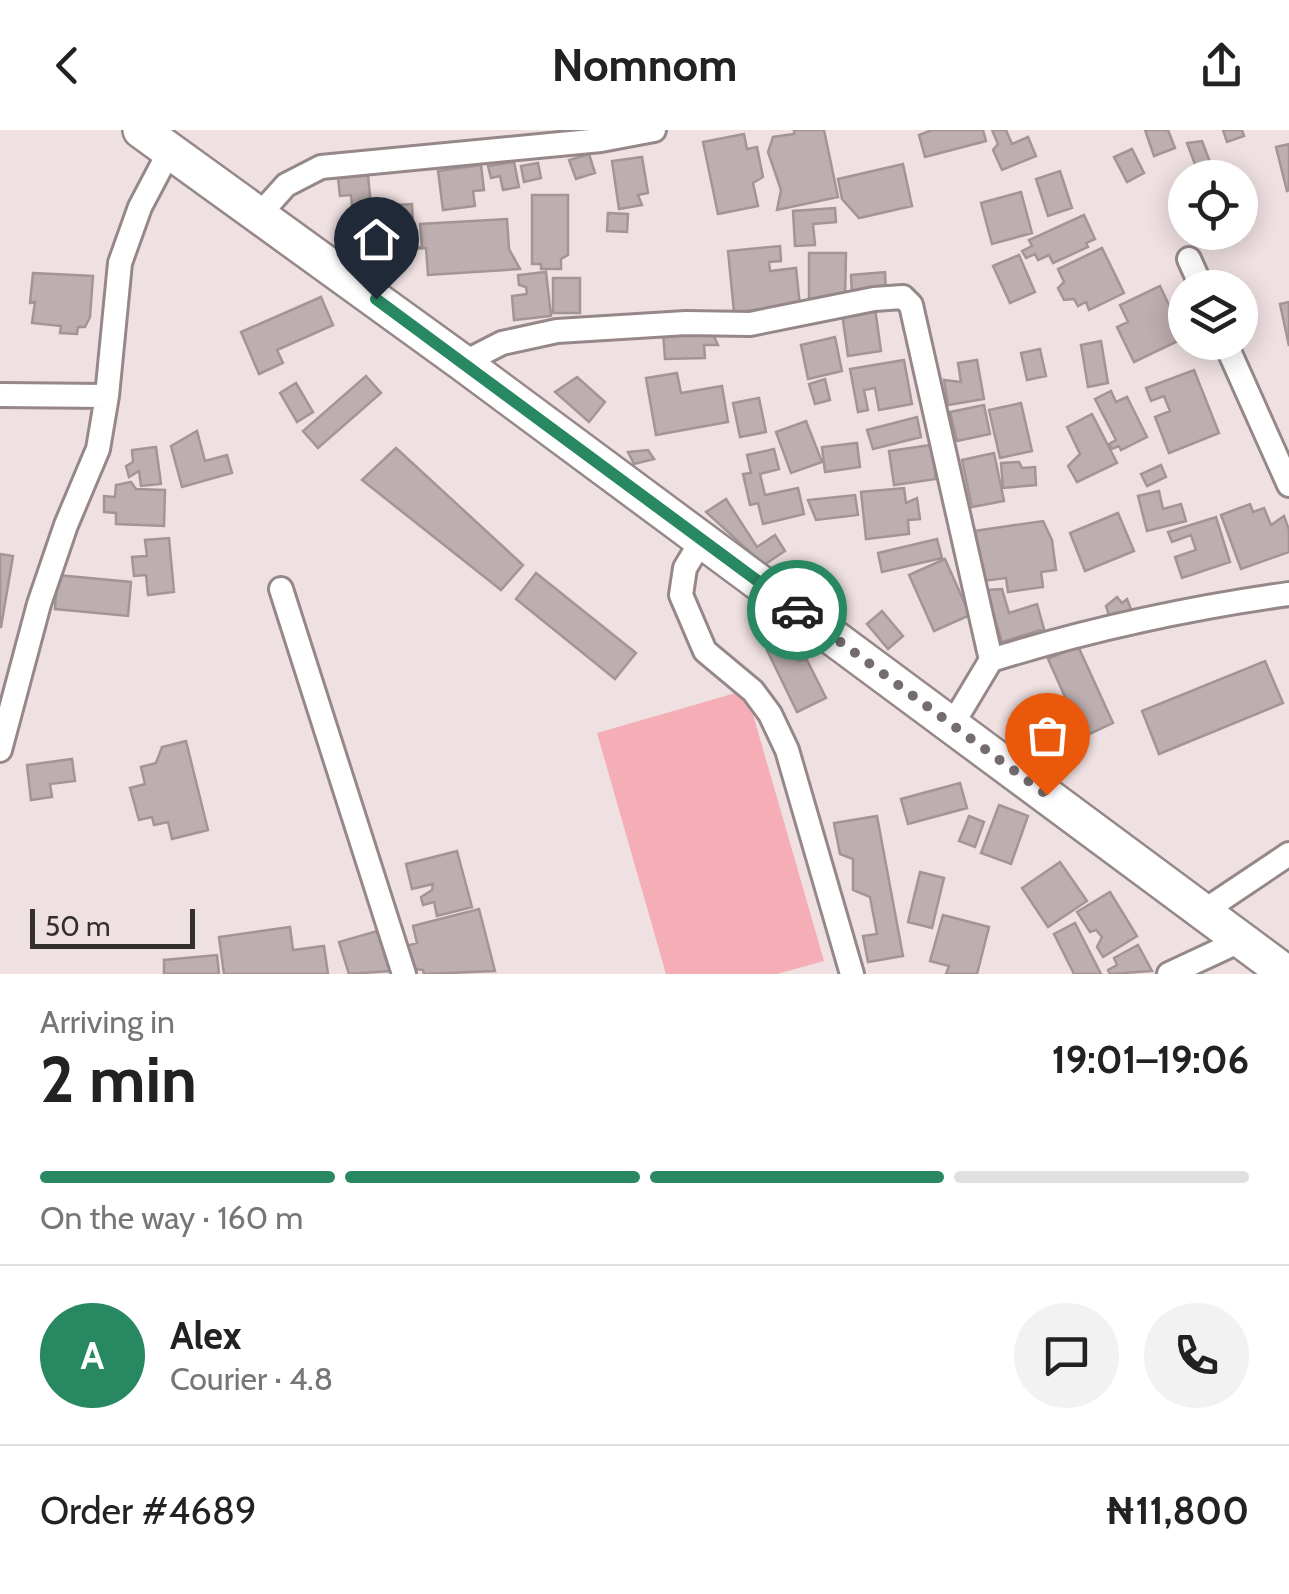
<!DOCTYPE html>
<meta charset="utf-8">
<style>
:root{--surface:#fff;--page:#f2f2f2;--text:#222;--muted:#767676;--line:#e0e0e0;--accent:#288861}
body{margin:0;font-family:Cabin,sans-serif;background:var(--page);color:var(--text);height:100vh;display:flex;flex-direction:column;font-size:38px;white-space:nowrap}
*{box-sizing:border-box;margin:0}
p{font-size:32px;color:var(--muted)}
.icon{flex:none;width:55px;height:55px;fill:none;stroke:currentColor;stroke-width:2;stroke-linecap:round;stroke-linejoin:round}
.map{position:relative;height:844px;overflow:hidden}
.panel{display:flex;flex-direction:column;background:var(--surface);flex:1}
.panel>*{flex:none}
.fabs{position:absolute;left:1168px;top:30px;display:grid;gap:20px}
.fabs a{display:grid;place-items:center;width:90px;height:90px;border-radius:50%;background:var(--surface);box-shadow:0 5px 25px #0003;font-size:50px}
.scale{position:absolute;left:30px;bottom:25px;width:165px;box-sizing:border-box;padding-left:10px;border:5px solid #342e2e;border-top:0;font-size:28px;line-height:35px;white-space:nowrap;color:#342e2e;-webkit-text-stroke:8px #efe0e1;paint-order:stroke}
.pin{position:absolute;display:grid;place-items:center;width:85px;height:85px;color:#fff;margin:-102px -42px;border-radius:50% 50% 50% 0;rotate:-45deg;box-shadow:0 0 10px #0007}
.pin .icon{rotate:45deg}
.courier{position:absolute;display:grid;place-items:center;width:100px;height:100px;margin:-50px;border:8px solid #288861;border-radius:50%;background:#fff;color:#222;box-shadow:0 2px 12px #0007}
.head em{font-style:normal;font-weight:800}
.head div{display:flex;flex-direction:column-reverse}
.head{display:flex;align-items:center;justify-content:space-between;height:170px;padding:0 40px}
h1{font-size:65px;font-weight:800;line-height:75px}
.bar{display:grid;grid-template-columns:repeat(4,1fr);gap:15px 10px;align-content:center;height:120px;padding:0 40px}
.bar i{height:12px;border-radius:8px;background:var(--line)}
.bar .selected{background:var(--accent)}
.bar p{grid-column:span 4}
.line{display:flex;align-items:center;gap:25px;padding:0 40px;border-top:2px solid var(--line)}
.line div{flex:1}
.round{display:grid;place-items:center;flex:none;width:105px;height:105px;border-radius:52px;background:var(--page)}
header{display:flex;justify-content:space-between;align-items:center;height:130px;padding:0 40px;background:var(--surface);font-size:45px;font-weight:800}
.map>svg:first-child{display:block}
.green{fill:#f5aeb6}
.building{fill:#bdaeaf;stroke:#a39596;stroke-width:2.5}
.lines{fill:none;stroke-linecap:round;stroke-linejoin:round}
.street-casing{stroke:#968889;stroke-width:28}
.primary-casing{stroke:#968889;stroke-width:40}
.street{stroke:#fff;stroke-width:22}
.primary{stroke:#fff;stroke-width:35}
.done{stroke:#756c6d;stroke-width:10;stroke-dasharray:0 18}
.route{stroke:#288861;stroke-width:12}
</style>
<header><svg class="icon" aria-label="back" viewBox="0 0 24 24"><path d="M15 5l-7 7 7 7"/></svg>Nomnom<svg class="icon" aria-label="share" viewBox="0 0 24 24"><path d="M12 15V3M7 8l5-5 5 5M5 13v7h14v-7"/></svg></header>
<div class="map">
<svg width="1289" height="844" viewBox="0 0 1289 844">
<rect width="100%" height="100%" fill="#efe0e1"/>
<path class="green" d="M 746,560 L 824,831 L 777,844 L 666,844 L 597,603 Z"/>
<path class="building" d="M 794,0 L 824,0 L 838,67 L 777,80 L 781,60 L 768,22 L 773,7 L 794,4 Z
M 932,0 L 983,0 L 986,11 L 925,27 L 919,5 Z
M 992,0 L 1006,0 L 1012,14 L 1028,7 L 1036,26 L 1002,40 L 993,20 L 998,14 Z
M 1145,0 L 1168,0 L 1175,18 L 1154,26 Z
M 1223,0 L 1242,0 L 1244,6 L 1227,12 Z
M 744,4 L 747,19 L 757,17 L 763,47 L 753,53 L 758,76 L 718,84 L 703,12 Z
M 1202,11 L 1210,32 L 1196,37 L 1187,13 Z
M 1289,14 L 1289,60 L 1287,61 L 1276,17 Z
M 1132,19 L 1144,43 L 1127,52 L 1114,27 Z
M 589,24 L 595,43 L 576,49 L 569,30 Z
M 642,27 L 648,63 L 638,65 L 642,75 L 619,79 L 612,31 Z
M 514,32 L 519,57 L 503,60 L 500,46 L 491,48 L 488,36 Z
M 538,33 L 541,48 L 524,52 L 521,36 Z
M 903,34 L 912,76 L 859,88 L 842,69 L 838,49 Z
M 481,35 L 484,60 L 473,61 L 475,76 L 443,80 L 438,41 Z
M 1060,41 L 1072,78 L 1048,86 L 1036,49 Z
M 368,45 L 373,97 L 354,99 L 351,65 L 340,66 L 338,48 Z
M 1021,62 L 1032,103 L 992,114 L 981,73 Z
M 532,65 L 568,65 L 568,125 L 561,129 L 561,139 L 541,139 L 541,134 L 532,134 Z
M 412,74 L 413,96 L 382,98 L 381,76 Z
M 835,78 L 836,92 L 813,94 L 815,115 L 795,116 L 793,81 Z
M 608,83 L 628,84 L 627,102 L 607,101 Z
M 1084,85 L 1095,109 L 1086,113 L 1088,117 L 1053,133 L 1049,125 L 1038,130 L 1035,124 L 1026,128 L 1022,121 L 1032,116 L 1029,110 Z
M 507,89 L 509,119 L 520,139 L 428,145 L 426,118 L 408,119 L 422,117 L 420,94 Z
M 780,116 L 781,131 L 769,132 L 770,141 L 796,138 L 800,176 L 734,182 L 728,121 Z
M 1102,118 L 1124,163 L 1089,180 L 1086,172 L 1078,176 L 1074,169 L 1064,170 L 1058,158 L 1064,152 L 1058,139 Z
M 809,123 L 846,123 L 845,170 L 809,170 Z
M 1019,125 L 1035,162 L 1010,173 L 993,136 Z
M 546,142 L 551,186 L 514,190 L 512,166 L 527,164 L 526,157 L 519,155 L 518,145 Z
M 885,142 L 886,163 L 852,165 L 851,145 Z
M 33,143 L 93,146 L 90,187 L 85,197 L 78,197 L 77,204 L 60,203 L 61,196 L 32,193 L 35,172 L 30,173 Z
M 553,148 L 580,148 L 580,183 L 553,183 Z
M 1160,156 L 1176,190 L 1178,211 L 1134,232 L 1117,197 L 1128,192 L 1120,175 Z
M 321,167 L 333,195 L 277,220 L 283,233 L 259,244 L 241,202 Z
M 1289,172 L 1289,216 L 1280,174 Z
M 875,178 L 881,221 L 848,226 L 842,183 Z
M 711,200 L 718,215 L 704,215 L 705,228 L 665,229 L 663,202 Z
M 835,207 L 842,241 L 808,249 L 801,215 Z
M 1101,211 L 1108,253 L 1088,257 L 1081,215 Z
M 1040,219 L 1046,246 L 1027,250 L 1021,223 Z
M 904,230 L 912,274 L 879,280 L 875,258 L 864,260 L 868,280 L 858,282 L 850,239 Z
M 977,230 L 984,269 L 948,275 L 944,250 L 961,252 L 958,233 Z
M 1194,240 L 1219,303 L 1169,323 L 1155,287 L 1170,281 L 1164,266 L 1151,271 L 1146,258 Z
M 677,243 L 681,263 L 722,256 L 728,292 L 656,305 L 646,248 Z
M 366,246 L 381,263 L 318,318 L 303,301 Z
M 577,247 L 605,272 L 589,292 L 555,262 Z
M 825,249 L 830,270 L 815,274 L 809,254 Z
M 296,253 L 313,282 L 297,292 L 280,263 Z
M 1111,261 L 1116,272 L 1127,267 L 1147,307 L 1121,320 L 1119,316 L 1112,319 L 1109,314 L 1116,310 L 1095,269 Z
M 759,268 L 766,302 L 740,307 L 733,273 Z
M 1021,273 L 1032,321 L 1000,328 L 989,280 Z
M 984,275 L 990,304 L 957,311 L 950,282 Z
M 1092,284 L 1117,333 L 1077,352 L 1068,336 L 1080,324 L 1067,297 Z
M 917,287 L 921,307 L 873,319 L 867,300 Z
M 806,291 L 822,332 L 791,343 L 776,302 Z
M 197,301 L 205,331 L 227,325 L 232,343 L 182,357 L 171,316 Z
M 857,313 L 860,337 L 825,342 L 822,317 Z
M 931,315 L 936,349 L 894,355 L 889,321 Z
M 156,317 L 161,354 L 141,356 L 139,341 L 129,347 L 126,336 L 133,332 L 132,320 Z
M 396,318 L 523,435 L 501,460 L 362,350 Z
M 774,319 L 779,339 L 760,344 L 765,365 L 798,358 L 804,384 L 763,394 L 758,373 L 750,375 L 743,344 L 751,343 L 747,325 Z
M 648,320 L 654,329 L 634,334 L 628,322 Z
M 994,323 L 1004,371 L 972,377 L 962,330 Z
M 1019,332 L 1022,338 L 1035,337 L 1036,355 L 1003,358 L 1001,333 Z
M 1161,335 L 1166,347 L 1147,356 L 1141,344 Z
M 131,352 L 136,359 L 165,360 L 164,396 L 116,394 L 116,383 L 104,382 L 104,366 L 115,367 L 116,355 Z
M 904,358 L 906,373 L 917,368 L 920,389 L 908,390 L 909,404 L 866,409 L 861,362 Z
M 1159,361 L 1163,379 L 1181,374 L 1186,391 L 1147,401 L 1138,366 Z
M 855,365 L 858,385 L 816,390 L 808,370 Z
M 726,369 L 757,417 L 775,405 L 785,421 L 764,435 L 706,382 Z
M 1250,374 L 1253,382 L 1264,378 L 1271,395 L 1284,386 L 1289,400 L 1289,422 L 1241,439 L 1221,385 Z
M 1118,383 L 1134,421 L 1085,441 L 1070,403 Z
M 1216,387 L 1230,432 L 1182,448 L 1175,427 L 1196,420 L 1191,405 L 1172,412 L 1168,402 Z
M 1043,391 L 1052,410 L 1056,440 L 1041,442 L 1043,457 L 1008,462 L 1006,448 L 982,451 L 974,401 Z
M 169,408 L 174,462 L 148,465 L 146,445 L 134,446 L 132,427 L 147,426 L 145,410 Z
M 937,409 L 942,428 L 882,442 L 878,423 Z
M 0,424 L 13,426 L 1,497 L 0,497 Z
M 945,429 L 970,485 L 934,501 L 909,445 Z
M 536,443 L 636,523 L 615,549 L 516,469 Z
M 57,445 L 131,452 L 128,486 L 55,479 Z
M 1002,459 L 1009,483 L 1037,474 L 1044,499 L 1002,512 L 986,460 Z
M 1117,467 L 1122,473 L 1127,469 L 1133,484 L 1111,492 L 1106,476 Z
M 882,481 L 903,506 L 888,519 L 867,494 Z
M 788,510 L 798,531 L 807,530 L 826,568 L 797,582 L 767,520 Z
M 1078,516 L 1113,593 L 1083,607 L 1048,529 Z
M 1265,531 L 1283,573 L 1159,624 L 1142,581 Z
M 186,611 L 208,700 L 172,709 L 168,692 L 154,695 L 152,687 L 139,690 L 130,658 L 145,654 L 141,637 L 156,633 L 162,617 Z
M 72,629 L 75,651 L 50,654 L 52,667 L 31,670 L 27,635 Z
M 960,653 L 967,678 L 908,694 L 901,669 Z
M 999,675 L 1028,686 L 1011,734 L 981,723 Z
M 877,686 L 903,826 L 868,832 L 863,806 L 877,804 L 870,767 L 853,760 L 853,729 L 840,724 L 834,693 Z
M 969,686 L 984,692 L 975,717 L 959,711 Z
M 457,721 L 472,777 L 437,786 L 434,772 L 423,775 L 421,767 L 432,760 L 433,754 L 412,759 L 406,734 Z
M 1060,732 L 1087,771 L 1048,797 L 1022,758 Z
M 920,742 L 944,748 L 932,798 L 908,792 Z
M 1110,762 L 1137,806 L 1103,827 L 1097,817 L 1102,807 L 1096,800 L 1090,802 L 1077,782 Z
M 479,779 L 495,841 L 424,844 L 423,840 L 409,838 L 403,817 L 417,813 L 413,796 Z
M 943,785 L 989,797 L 977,844 L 946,844 L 949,836 L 930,831 Z
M 1075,793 L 1101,844 L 1074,844 L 1054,804 Z
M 290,797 L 293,820 L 324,816 L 328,844 L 224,844 L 219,807 Z
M 377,801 L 390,841 L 349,844 L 339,812 Z
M 1138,815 L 1152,841 L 1110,844 L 1108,840 L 1117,835 L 1114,828 Z
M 217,825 L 219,844 L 164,844 L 164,830 Z"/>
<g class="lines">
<defs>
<path id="street" d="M 260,84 L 286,55 L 321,37 L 601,10 L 654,0
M 1189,129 L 1202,158
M 1225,212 L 1289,355
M 463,233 L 502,213 L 557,201 L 686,193 L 750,194 L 874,169 L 903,167 L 911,175 L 991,530
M 0,265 L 107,266
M 702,410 L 685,438 L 681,465 L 705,521 L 753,561 L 770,584 L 787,620 L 852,844
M 281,459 L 404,844
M 952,595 L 991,530 C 1088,500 1188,478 1289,464
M 0,620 L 39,474 L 66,395 L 98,319 L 107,266 L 120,133 L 140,77 L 170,20
M 1204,781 L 1289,724
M 1169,844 L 1242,810"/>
<path id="primary" d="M 141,0 L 463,233 L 1287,844"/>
</defs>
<use href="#street" class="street-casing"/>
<use href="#primary" class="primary-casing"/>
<use href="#street" class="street"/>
<use href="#primary" class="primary"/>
</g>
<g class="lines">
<path class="done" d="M 797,480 L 1047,665"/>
<path class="route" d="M 376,169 L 797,480"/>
</g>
</svg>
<div class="fabs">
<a><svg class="icon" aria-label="locate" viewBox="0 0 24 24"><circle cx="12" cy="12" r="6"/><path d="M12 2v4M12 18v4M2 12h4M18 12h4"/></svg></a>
<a><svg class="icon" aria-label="layers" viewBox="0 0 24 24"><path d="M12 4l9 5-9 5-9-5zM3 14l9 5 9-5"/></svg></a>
</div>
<div class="scale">50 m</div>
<div class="pin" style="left:1047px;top:665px;background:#ea580c"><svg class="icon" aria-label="bag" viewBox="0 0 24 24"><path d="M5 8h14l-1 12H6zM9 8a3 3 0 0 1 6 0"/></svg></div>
<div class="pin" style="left:376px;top:169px;background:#1f2937"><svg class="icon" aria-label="home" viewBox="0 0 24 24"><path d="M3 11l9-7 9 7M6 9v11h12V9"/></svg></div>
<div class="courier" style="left:797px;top:480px"><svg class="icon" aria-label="car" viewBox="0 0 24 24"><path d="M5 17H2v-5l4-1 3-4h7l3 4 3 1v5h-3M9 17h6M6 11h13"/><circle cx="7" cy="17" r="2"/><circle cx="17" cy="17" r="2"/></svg></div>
</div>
<section class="panel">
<div class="head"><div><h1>2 min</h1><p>Arriving in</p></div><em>19:01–19:06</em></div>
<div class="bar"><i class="selected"></i><i class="selected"></i><i class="selected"></i><i></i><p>On the way · 160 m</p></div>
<div class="line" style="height:180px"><b class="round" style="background:var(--accent);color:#fff">A</b><div><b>Alex</b><p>Courier · 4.8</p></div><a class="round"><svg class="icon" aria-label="chat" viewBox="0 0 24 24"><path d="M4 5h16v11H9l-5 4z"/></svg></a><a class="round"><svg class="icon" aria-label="phone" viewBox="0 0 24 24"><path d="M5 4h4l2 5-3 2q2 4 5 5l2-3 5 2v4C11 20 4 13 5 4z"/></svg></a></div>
<div class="line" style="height:130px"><div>Order #4689</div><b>₦11,800</b></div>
</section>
